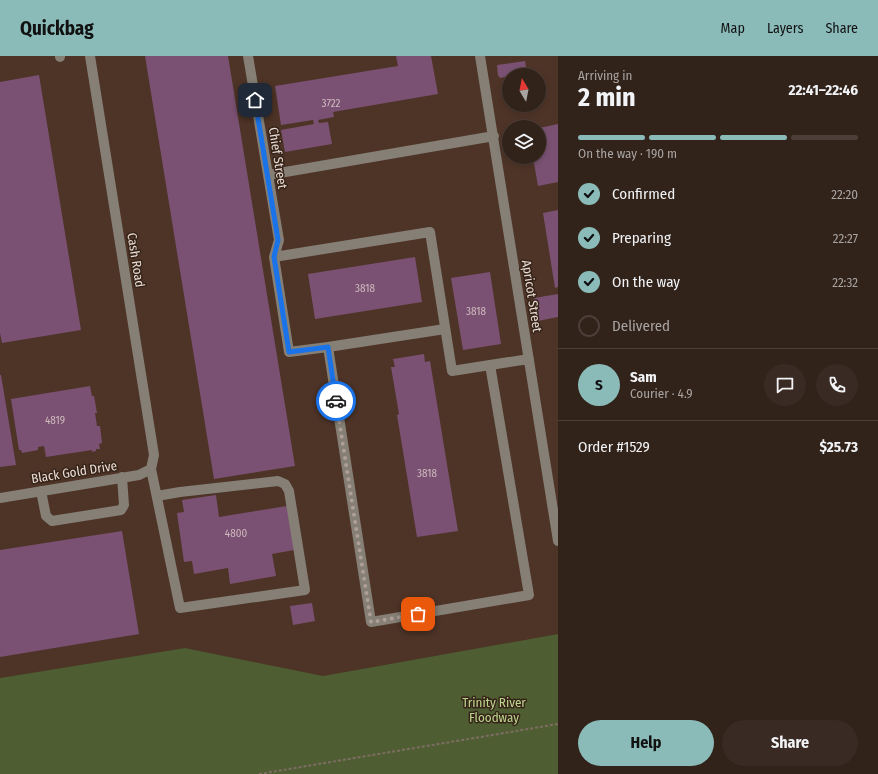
<!DOCTYPE html>
<meta charset="utf-8">
<style>
:root{--surface:#31221a;--page:#392a23;--text:#f1f3f6;--muted:#a8a4a2;--line:#4c3f39;--accent:#8bbbb9}
body{margin:0;font-family:"Fira Sans Condensed",sans-serif;background:var(--page);color:var(--text);height:100vh;display:flex;flex-direction:column;font-size:15px;white-space:nowrap}
*{box-sizing:border-box;margin:0}
p{font-size:13px;color:var(--muted)}
.icon{flex:none;width:22px;height:22px;fill:none;stroke:currentColor;stroke-width:2;stroke-linecap:round;stroke-linejoin:round}
.map{position:relative;flex:1;overflow:hidden}
.panel{display:flex;flex-direction:column;background:var(--surface);width:320px}
.panel>*{flex:none}
.needle{width:26px;rotate:350deg}
.controls{position:absolute;left:502px;top:12px;display:grid;gap:8px}
.controls a{display:grid;place-items:center;width:44px;height:44px;border-radius:50%;background:var(--surface);box-shadow:0 2px 6px #0003,0 0 0 1px var(--line);font-size:20px}
.pin{position:absolute;display:grid;place-items:center;width:34px;height:34px;color:#fff;margin:-17px;border-radius:8px;box-shadow:0 2px 6px #0006}
.courier{position:absolute;display:grid;place-items:center;width:40px;height:40px;margin:-20px;border:3px solid #1a73e8;border-radius:50%;background:#fff;color:#222;box-shadow:0 1px 5px #0007}
.summary em{font-style:normal;font-weight:700}
.summary div{display:flex;flex-direction:column-reverse}
.summary{display:flex;align-items:center;justify-content:space-between;height:68px;padding:0 20px}
h1{font-size:26px;font-weight:700;line-height:30px}
.bar{display:grid;grid-template-columns:repeat(4,1fr);gap:6px 4px;align-content:center;height:48px;padding:0 20px}
.bar i{height:5px;border-radius:3px;background:var(--line)}
.bar .selected{background:var(--accent)}
.bar p{grid-column:span 4}
.line{display:flex;align-items:center;gap:10px;padding:0 20px;border-top:1px solid var(--line)}
.line div{flex:1}
.round{display:grid;place-items:center;flex:none;width:42px;height:42px;border-radius:21px;background:var(--page)}
ol{padding:0 20px;list-style:none}
li{display:flex;align-items:center;gap:12px;height:44px}
li p{margin-inline-start:auto}
li .icon{padding:4px;border-radius:50%;background:var(--accent);color:#111;stroke-width:4}
li:last-child{color:var(--muted)}
li i{width:22px;height:22px;border:2px solid var(--line);border-radius:50%}
.action{display:flex;gap:8px;margin-top:auto;padding:8px 20px}
.action a{flex:1;height:46px;border-radius:24px;background:var(--accent);color:#111;font-size:16px;font-weight:700;line-height:46px;text-align:center}
.action a+a{background:var(--page);color:var(--text)}
header{display:flex;align-items:center;gap:24px;box-sizing:border-box;height:56px;padding:0 20px;background:var(--accent);color:#111}
header strong{font-size:19px}
nav{display:flex;gap:22px;margin-inline-start:auto;font-size:14px}
main{display:flex;flex:1;min-height:0}
.map>svg:first-child{display:block}
.built{fill:#4e3427;fill-rule:evenodd}
.green{fill:#4f5d33}
.building{fill:#7a5172}
.lines{fill:none;stroke-linecap:round;stroke-linejoin:round}
.path{stroke:#7e6d63;stroke-width:2;stroke-dasharray:3 2;stroke-linecap:butt}
.minor{stroke:#857f76;stroke-width:10}
.done{stroke:#ae9f97;stroke-width:4;stroke-dasharray:0 7.2}
.route{stroke:#1a73e8;stroke-width:5}
.labels{text-anchor:middle;dominant-baseline:central;stroke-width:3;stroke-linejoin:round;paint-order:stroke}
.number-label{font-size:11px;fill:#cdb9bc}
.street-label{font-size:13px;fill:#e9dcd5;stroke:#372419}
.park-label{font-size:13px;fill:#bcd78d;stroke:#372419}
</style>
<header>
<strong>Quickbag</strong>
<nav><a>Map</a><a>Layers</a><a>Share</a></nav>
</header>
<main>
<div class="map">
<svg width="558" height="718" viewBox="0 0 558 718">
<rect width="100%" height="100%" fill="#412e23"/>
<path class="built" d="M 0,0 L 558,0 L 558,578 L 323,620 L 185,592 L 0,622 ZM 509,19 L 539,19 L 539,49 L 509,49 ZM 509,71 L 539,71 L 539,101 L 509,101 Z"/>
<path class="green" d="M 558,578 L 558,718 L 0,718 L 0,622 L 185,592 L 323,620 Z"/>
<path class="building" d="M 145,0 L 228,0 L 295,410 L 214,423 Z
M 396,0 L 431,0 L 438,38 L 333,56 L 334,61 L 318,64 L 319,67 L 328,66 L 332,88 L 285,96 L 281,74 L 314,68 L 313,64 L 281,69 L 275,30 L 398,10 Z
M 525,5 L 527,17 L 517,19 L 509,19 L 509,20 L 500,22 L 499,20 L 498,20 L 497,9 Z
M 39,19 L 81,274 L 2,287 L 0,277 L 0,26 Z
M 558,68 L 558,126 L 538,130 L 533,101 L 539,101 L 539,72 Z
M 558,154 L 558,231 L 555,232 L 543,157 Z
M 415,201 L 422,246 L 315,263 L 308,218 Z
M 490,216 L 501,288 L 463,294 L 451,222 Z
M 558,238 L 558,261 L 538,265 L 534,242 Z
M 424,298 L 425,306 L 430,305 L 458,475 L 417,481 L 397,359 L 399,358 L 391,311 L 395,311 L 393,303 Z
M 0,319 L 1,319 L 16,409 L 0,411 Z
M 90,330 L 92,340 L 94,340 L 97,357 L 95,357 L 97,370 L 100,370 L 102,387 L 99,388 L 100,393 L 96,393 L 96,395 L 92,396 L 92,394 L 46,401 L 44,390 L 38,391 L 38,394 L 22,397 L 21,394 L 19,394 L 11,343 Z
M 216,439 L 219,461 L 287,450 L 294,494 L 272,498 L 276,520 L 230,528 L 228,512 L 194,518 L 192,505 L 184,506 L 177,457 L 184,456 L 182,444 Z
M 122,475 L 139,578 L 0,601 L 0,494 Z
M 312,547 L 315,565 L 293,569 L 290,550 Z"/>
<g class="lines">
<path class="path" d="M 259,718 L 558,668"/>
<path class="minor" d="M 60,0 L 60,1
M 90,0 L 154,399 L 151,413 L 180,552 L 305,534 L 289,435 L 285,428 L 278,425 L 180,436 L 157,440
M 248,0 L 279,184 L 274,201 L 289,296 L 328,291 L 371,566 L 529,539 L 490,309 L 452,315 L 430,176 L 274,201
M 480,0 L 558,485
M 268,119 L 494,80
M 328,291 L 445,273
M 490,309 L 529,303
M 41,435 L 46,460 L 52,465 L 121,454 L 124,449 L 122,421
M 0,442 L 139,419 L 151,413"/>
</g>
<g class="lines">
<path class="done" d="M 336,345 L 371,566 L 418,558"/>
<path class="route" d="M 255,44 L 278,184 L 274,201 L 289,296 L 328,291 L 336,345"/>
</g>
<g class="labels">
<g class="number-label">
<text x="331" y="47">3722</text>
<text x="365" y="232">3818</text>
<text x="476" y="255">3818</text>
<text x="55" y="364">4819</text>
<text x="427" y="417">3818</text>
<text x="236" y="477">4800</text>
</g>
<g class="street-label">
<text transform="translate(278 102) rotate(81)">Chief Street</text>
<text transform="translate(136 204) rotate(81)">Cash Road</text>
<text transform="translate(532 240) rotate(81)">Apricot Street</text>
<text transform="translate(74 416) rotate(-9)">Black Gold Drive</text>
</g>
<g class="park-label">
<text x="494" y="646">Trinity River<tspan x="494" dy="15">Floodway</tspan></text>
</g>
</g>
</svg>
<div class="controls">
<a><svg class="needle" viewBox="-14 -14 28 28"><path d="M0-13l5 13h-10z" fill="#e53935"/><path d="M0 13l5-13h-10z" fill="#a8a4a2"/></svg></a>
<a><svg class="icon" aria-label="layers" viewBox="0 0 24 24"><path d="M12 4l9 5-9 5-9-5zM3 14l9 5 9-5"/></svg></a>
</div>
<div class="pin" style="left:418px;top:558px;background:#ea580c"><svg class="icon" aria-label="bag" viewBox="0 0 24 24"><path d="M5 8h14l-1 12H6zM9 8a3 3 0 0 1 6 0"/></svg></div>
<div class="pin" style="left:255px;top:44px;background:#1f2937"><svg class="icon" aria-label="home" viewBox="0 0 24 24"><path d="M3 11l9-7 9 7M6 9v11h12V9"/></svg></div>
<div class="courier" style="left:336px;top:345px"><svg class="icon" aria-label="car" viewBox="0 0 24 24"><path d="M5 17H2v-5l4-1 3-4h7l3 4 3 1v5h-3M9 17h6M6 11h13"/><circle cx="7" cy="17" r="2"/><circle cx="17" cy="17" r="2"/></svg></div>
</div>
<section class="panel">
<div class="summary"><div><h1>2 min</h1><p>Arriving in</p></div><em>22:41–22:46</em></div>
<div class="bar"><i class="selected"></i><i class="selected"></i><i class="selected"></i><i></i><p>On the way · 190 m</p></div>
<ol>
<li><svg class="icon" aria-label="check" viewBox="0 0 24 24"><path d="M5 12l5 5 9-10"/></svg>Confirmed<p>22:20</p></li>
<li><svg class="icon" aria-label="check" viewBox="0 0 24 24"><path d="M5 12l5 5 9-10"/></svg>Preparing<p>22:27</p></li>
<li><svg class="icon" aria-label="check" viewBox="0 0 24 24"><path d="M5 12l5 5 9-10"/></svg>On the way<p>22:32</p></li>
<li><i></i>Delivered</li>
</ol>
<div class="line" style="height:72px"><b class="round" style="background:var(--accent);color:#111">S</b><div><b>Sam</b><p>Courier · 4.9</p></div><a class="round"><svg class="icon" aria-label="chat" viewBox="0 0 24 24"><path d="M4 5h16v11H9l-5 4z"/></svg></a><a class="round"><svg class="icon" aria-label="phone" viewBox="0 0 24 24"><path d="M5 4h4l2 5-3 2q2 4 5 5l2-3 5 2v4C11 20 4 13 5 4z"/></svg></a></div>
<div class="line" style="height:52px"><div>Order #1529</div><b>$25.73</b></div>
<div class="action"><a>Help</a><a>Share</a></div>
</section>
</main>
